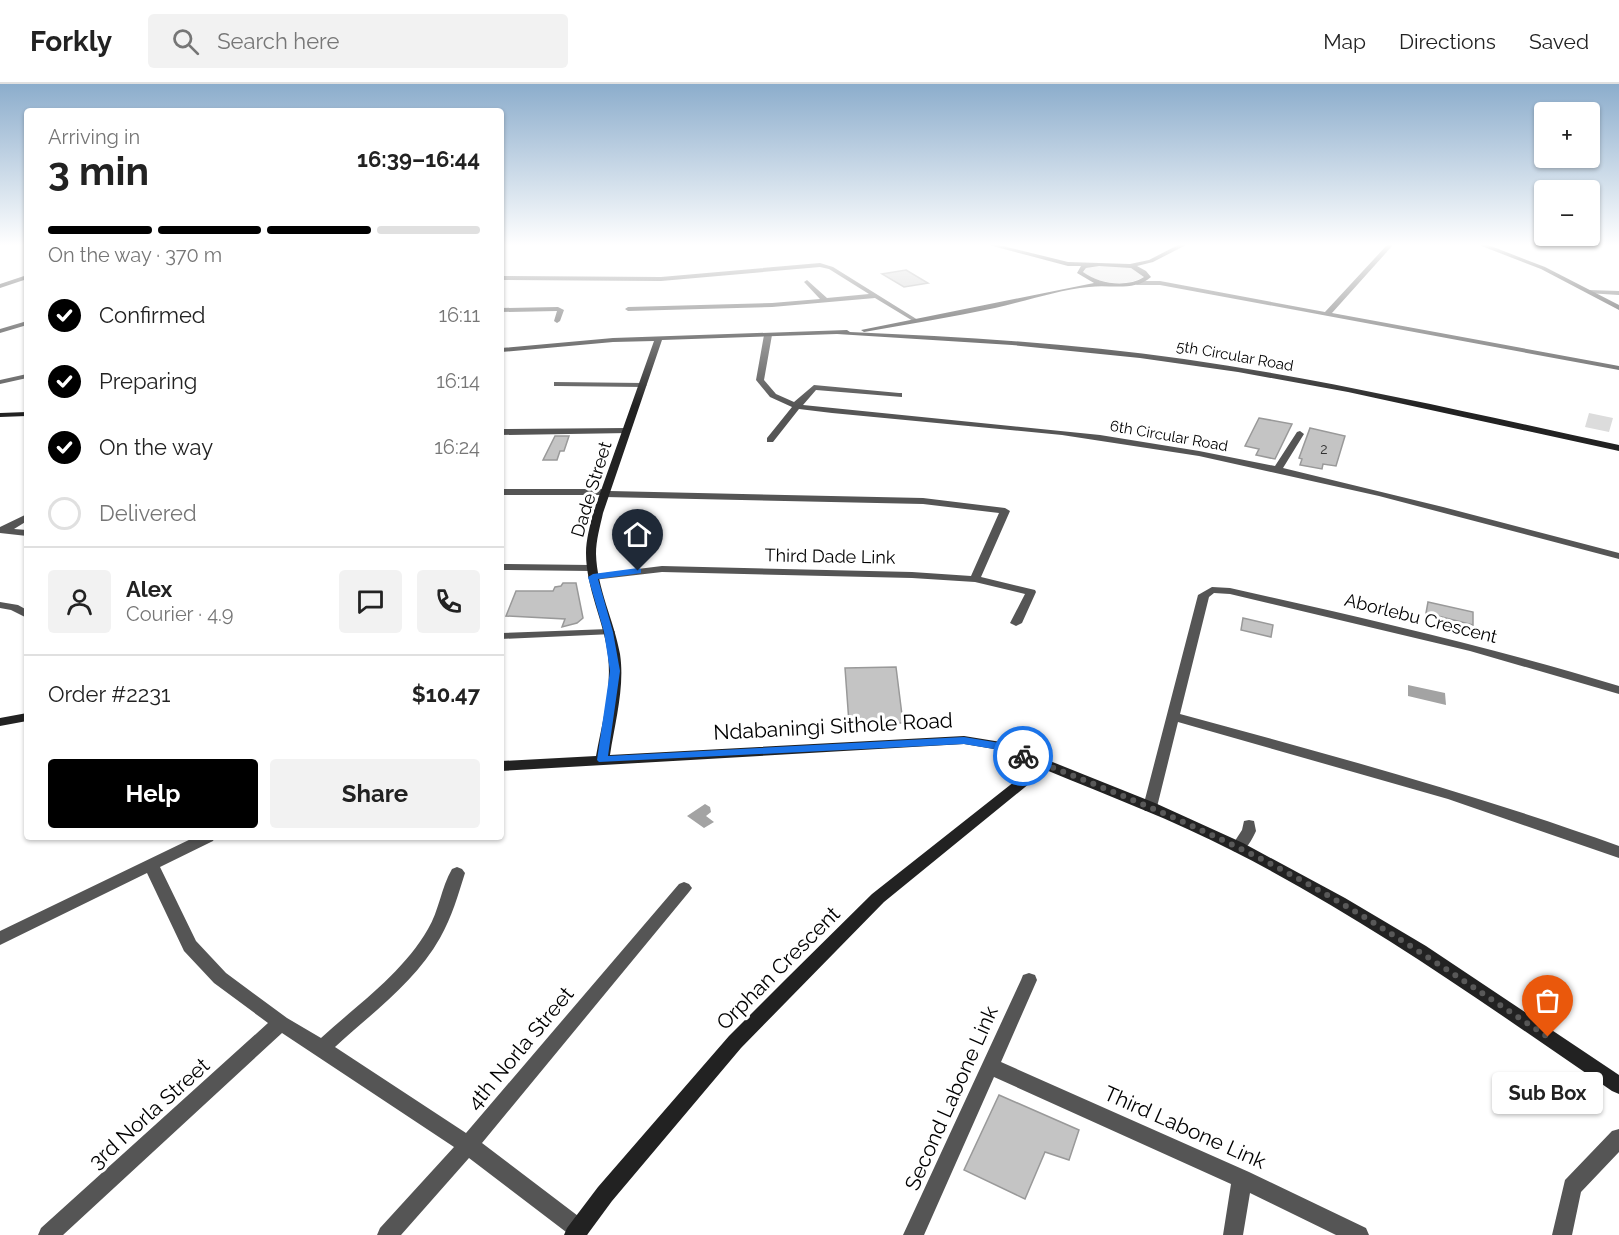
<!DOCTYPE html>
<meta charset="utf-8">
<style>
:root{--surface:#fff;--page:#f2f2f2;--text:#222;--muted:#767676;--line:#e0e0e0;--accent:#000}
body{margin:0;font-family:Raleway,sans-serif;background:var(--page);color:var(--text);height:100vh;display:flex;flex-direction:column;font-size:22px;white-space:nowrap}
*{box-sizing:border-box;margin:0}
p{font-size:20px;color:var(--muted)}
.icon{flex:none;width:33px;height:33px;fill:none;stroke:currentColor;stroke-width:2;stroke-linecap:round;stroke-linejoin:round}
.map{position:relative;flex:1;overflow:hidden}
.panel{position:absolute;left:24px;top:24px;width:480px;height:732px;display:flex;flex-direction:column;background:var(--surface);border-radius:6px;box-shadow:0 2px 4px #0004}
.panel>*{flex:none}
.tools{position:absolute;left:1534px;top:18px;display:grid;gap:12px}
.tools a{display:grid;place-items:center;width:66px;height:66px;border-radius:6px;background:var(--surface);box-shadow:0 2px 4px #0004;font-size:30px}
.pin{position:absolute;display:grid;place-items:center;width:51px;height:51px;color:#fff;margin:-62px -26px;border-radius:50% 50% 50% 0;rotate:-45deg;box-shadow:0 0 6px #0007}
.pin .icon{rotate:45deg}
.courier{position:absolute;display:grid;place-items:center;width:60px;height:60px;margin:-30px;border:4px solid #1a73e8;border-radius:50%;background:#fff;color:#222;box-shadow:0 2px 8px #0007}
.bubble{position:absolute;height:42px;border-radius:6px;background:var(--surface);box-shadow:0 2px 4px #0004;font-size:20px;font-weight:700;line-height:42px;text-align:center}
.overview em{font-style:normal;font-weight:700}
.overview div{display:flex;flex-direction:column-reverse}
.overview{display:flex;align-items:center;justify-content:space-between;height:102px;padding:0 24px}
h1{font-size:39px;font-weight:700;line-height:45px}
.bar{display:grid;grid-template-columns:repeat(4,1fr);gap:9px 6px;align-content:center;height:72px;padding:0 24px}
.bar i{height:8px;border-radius:4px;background:var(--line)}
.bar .on{background:var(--accent)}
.bar p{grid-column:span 4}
.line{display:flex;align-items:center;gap:15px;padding:0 24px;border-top:2px solid var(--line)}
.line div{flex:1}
.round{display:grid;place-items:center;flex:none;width:63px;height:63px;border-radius:6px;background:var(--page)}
ol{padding:0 24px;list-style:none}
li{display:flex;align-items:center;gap:18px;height:66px}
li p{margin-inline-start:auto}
li .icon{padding:6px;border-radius:50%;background:var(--accent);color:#fff;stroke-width:4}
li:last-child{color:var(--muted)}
li i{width:33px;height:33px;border:3px solid var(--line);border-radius:50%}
.action{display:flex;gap:12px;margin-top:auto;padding:12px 24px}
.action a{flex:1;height:69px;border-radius:6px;background:var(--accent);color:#fff;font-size:24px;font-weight:700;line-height:69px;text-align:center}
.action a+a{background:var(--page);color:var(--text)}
header{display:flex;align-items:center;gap:36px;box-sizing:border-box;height:84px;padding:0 30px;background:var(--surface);border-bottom:2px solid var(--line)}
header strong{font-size:28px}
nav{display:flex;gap:33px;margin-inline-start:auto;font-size:21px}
.search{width:420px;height:54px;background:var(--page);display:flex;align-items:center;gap:15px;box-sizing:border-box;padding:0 21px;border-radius:6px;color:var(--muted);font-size:22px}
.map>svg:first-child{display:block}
.green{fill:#dcdcdc}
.water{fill:#a3a3a3}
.building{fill:#c4c4c4;stroke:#999;stroke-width:1.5}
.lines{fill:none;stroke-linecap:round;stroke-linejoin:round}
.street{fill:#555;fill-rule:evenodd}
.secondary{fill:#222;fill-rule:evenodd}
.route{fill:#1a73e8}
.done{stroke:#595959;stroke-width:6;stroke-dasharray:0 10.8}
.labels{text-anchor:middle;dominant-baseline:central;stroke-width:6;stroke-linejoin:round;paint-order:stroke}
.far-number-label{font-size:14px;fill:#313131}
.far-street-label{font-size:15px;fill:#000;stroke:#fff}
.street-label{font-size:18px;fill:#000;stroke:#fff}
.near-street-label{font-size:21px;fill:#000;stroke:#fff}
</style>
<header>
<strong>Forkly</strong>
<div class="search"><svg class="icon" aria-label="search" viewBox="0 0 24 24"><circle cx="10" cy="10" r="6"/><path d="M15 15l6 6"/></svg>Search here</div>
<nav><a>Map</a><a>Directions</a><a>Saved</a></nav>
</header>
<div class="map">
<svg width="1619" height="1151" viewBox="0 0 1619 1151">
<rect width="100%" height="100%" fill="#fff"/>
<path class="green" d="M 1101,180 L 1129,183 L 1145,192 C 1126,204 1102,199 1083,190 L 1086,184 Z
M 1589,329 L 1613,334 L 1609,348 L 1585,343 Z"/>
<path class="water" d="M 1408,601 L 1445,609 L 1446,621 L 1408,612 Z
M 705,720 L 710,723 L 711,728 L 706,732 L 714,738 L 704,744 L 687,732 Z"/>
<path class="building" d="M 906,186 L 928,199 L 904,203 L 882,190 Z
M 1259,334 L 1292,340 L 1275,375 L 1256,371 L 1259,365 L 1245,362 Z
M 1310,344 L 1345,352 L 1336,382 L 1323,380 L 1322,385 L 1300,381 L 1302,375 L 1299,374 Z
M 555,352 L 569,352 L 564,367 L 560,367 L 557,376 L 543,376 Z
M 563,499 L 576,499 L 583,534 L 577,539 L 562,543 L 565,535 L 506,532 L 516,507 L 553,507 L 555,503 L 561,502 Z
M 1428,518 L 1473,528 L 1473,541 L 1426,529 Z
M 1243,534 L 1273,541 L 1271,553 L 1241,546 Z
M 896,583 L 903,639 L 849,639 L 845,584 Z
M 999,1011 L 1079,1046 L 1069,1076 L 1045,1068 L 1025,1115 L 964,1086 Z"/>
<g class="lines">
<path class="street" d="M 1387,161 L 1393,161 L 1332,229 L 1619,282 L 1619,286 L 1160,201 L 1137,201 L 1134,199 L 1137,197 L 1160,197 L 1325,228 Z
M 820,179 L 833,183 L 918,236 L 913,237 L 875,214 L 772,223 L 628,227 L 625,225 L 628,223 L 772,219 L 820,215 L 805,199 L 804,198 L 807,196 L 827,214 L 869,210 L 829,185 L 820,183 L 661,197 L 501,196 L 501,192 L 661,193 Z
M 1589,206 L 1619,207 L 1619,211 L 1587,209 L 1587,207 Z
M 558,223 L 564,226 L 560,237 L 557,239 L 554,237 L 557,227 L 501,228 L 501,224 Z
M 768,249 L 772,251 L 764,296 L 776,310 L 794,318 L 814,301 L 899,309 L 902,309 L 902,313 L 816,306 L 803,321 L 1100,351 L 1199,367 L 1275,382 L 1297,348 L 1300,347 L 1304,350 L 1283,384 L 1443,423 L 1619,469 L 1619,475 L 1379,412 L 1199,372 L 1062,351 L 832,329 L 799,325 L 773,358 L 767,358 L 767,354 L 792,323 L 770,313 L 756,296 L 764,251 Z
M 27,290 L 27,294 L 0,300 L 0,296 Z
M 554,298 L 643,299 L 647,301 L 643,303 L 557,302 L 554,302 Z
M 626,344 L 629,345 L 629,349 L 501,351 L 501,345 Z
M 501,405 L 606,405 L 610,407 L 923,414 L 1005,424 L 1010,427 L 981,493 L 1035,506 L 1036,508 L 1022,539 L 1016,542 L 1010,539 L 1025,510 L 975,498 L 912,494 L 662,488 L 593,496 L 589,495 L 588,493 L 589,491 L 662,482 L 912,488 L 971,492 L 999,429 L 923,420 L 605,413 L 601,411 L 501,411 Z
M 27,430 L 27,437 L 14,445 L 27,446 L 27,452 L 0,449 L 0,443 Z
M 501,480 L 590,481 L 595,484 L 590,487 L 501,486 Z
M 1212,503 L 1230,504 C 1360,533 1491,563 1619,602 L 1619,610 L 1470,567 L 1230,510 L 1214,509 L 1209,513 L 1180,630 C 1328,670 1475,710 1619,762 L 1619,774 L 1448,715 L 1178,638 L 1157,723 L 1155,727 L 1145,727 L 1143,723 L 1198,511 Z
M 0,518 L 18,521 L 27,526 L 27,534 L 11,526 L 0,524 Z
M 609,545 L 613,546 L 615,548 L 613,550 L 501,555 L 501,549 Z
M 1249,736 L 1254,737 L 1256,747 C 1251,757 1245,771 1233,767 L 1231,763 L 1242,746 L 1244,737 Z
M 195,753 L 215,753 L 213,757 L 160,783 L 196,857 L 226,889 L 287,934 L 321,954 C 357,921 403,889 428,845 C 439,827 441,804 452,785 L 457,783 L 462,785 L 465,789 C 458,811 452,833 440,854 C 416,897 371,930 335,963 L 466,1049 L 679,800 L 684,798 L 689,800 L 692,804 L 689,808 L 482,1059 L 586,1138 L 589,1145 L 587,1151 L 570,1151 L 469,1074 L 401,1151 L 377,1151 L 380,1144 L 454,1063 L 282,949 L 63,1151 L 38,1151 L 41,1144 L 268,939 L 214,899 L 184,867 L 147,789 L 0,861 L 0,847 Z
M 1029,889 L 1035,891 L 1037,896 L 1001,978 L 1249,1088 L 1366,1144 L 1369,1151 L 1336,1151 L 1250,1109 L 1243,1151 L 1223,1151 L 1231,1100 L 994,993 L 924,1151 L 903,1151 L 1021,896 L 1023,891 Z
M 1619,1045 L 1619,1068 L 1581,1108 L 1572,1151 L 1552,1151 L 1565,1096 L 1612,1047 Z"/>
<path class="secondary" d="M 989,161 L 999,161 L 1068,178 L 1130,180 L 1149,176 L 1178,161 L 1186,161 L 1153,178 L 1137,182 L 1146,187 L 1151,193 C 1134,208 1110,200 1089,203 C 1058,206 1026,217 995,224 C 952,233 908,240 864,248 L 861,246 L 1094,199 L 1077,189 L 1081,182 L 1068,182 ZM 1099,182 L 1131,184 L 1144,193 C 1127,204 1099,200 1083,188 L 1086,184 Z
M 1479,161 L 1488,161 L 1545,183 L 1619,221 L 1619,226 L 1541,185 Z
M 27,191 L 27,195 L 0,204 L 0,200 Z
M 27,237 L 27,241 L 0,249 L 0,245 Z
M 847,246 L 850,248 C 962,253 1074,259 1184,275 C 1330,296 1475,330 1619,361 L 1619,367 L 1348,308 L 1238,288 L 1140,274 L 1012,261 L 837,250 L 662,256 L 603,429 C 600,443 596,456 596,470 C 597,505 614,536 620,570 C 625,603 615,638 610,671 L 964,652 L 1001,658 L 1050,677 L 1155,719 L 1243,759 L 1345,814 L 1426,862 L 1619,991 L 1619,1010 L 1612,1007 C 1489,923 1367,835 1233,767 C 1173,736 1109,712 1046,686 L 884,818 L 741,964 L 612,1117 L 587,1151 L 564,1151 L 567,1144 L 598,1103 L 729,952 L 788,893 L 872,810 L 1034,682 L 994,665 L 964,660 L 501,687 L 501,677 L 596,672 C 602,639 612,605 608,572 C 604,537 586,505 586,469 C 586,456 590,442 593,429 L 654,257 L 613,258 L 501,268 L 501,264 L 613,254 Z
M 27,328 L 27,332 L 0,333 L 0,329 Z
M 27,629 L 27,637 L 0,642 L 0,634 Z"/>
</g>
<linearGradient id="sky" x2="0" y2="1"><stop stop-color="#8cadcc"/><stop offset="0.5" stop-color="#fff"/><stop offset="1" stop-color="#fff" stop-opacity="0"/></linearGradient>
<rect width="1619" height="322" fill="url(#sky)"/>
<path class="route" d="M 638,484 L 641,485 L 641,489 L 598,495 L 613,548 L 620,587 L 608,672 L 964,653 L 1000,659 L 1028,672 L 1023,675 L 994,665 L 964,660 L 599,678 L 597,676 L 610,587 L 604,548 L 588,493 L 593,490 Z"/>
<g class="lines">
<path class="done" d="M 1023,672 C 1095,700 1167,729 1237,763 C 1347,816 1447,886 1548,953"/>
</g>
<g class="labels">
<g class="far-number-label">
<text x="1324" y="365">2</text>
</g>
<g class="far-street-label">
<text transform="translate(1235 272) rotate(10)">5th Circular Road</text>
<text transform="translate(1169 352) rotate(10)">6th Circular Road</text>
</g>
<g class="street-label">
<text transform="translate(591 405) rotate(-73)">Dade Street</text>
<text transform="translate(830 472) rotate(1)">Third Dade Link</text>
<text transform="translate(1421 534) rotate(14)">Aborlebu Crescent</text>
</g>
<g class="near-street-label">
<text transform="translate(833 642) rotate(-3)">Ndabaningi Sithole Road</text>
<text transform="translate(778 884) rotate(-45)">Orphan Crescent</text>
<text transform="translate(520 964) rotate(-50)">4th Norla Street</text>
<text transform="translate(951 1014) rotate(-66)">Second Labone Link</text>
<text transform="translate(149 1029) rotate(-42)">3rd Norla Street</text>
<text transform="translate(1185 1043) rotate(24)">Third Labone Link</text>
</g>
</g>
</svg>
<div class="tools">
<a>+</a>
<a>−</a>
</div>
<div class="pin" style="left:1548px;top:953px;background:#ea580c"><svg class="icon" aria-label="bag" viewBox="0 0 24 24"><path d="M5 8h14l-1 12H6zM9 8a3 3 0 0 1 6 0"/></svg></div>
<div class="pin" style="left:638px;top:487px;background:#1f2937"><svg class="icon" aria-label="home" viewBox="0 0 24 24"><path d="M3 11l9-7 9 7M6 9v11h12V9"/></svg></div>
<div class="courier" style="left:1023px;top:672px"><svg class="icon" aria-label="bike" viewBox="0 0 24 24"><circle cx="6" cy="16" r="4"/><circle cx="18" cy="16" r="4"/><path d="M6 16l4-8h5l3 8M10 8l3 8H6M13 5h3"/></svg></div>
<div class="bubble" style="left:1492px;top:988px;width:111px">Sub Box</div>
<section class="panel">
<div class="overview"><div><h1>3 min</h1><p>Arriving in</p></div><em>16:39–16:44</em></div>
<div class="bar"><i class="on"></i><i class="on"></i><i class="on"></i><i></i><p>On the way · 370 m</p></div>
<ol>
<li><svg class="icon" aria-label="check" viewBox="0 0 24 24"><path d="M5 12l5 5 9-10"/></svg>Confirmed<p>16:11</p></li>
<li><svg class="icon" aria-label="check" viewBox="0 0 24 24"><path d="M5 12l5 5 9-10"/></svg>Preparing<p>16:14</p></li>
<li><svg class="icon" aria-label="check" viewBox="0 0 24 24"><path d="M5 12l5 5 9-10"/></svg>On the way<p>16:24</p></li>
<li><i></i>Delivered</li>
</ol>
<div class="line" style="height:108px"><a class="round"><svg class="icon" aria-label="person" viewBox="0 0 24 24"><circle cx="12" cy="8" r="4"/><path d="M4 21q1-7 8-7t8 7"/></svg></a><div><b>Alex</b><p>Courier · 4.9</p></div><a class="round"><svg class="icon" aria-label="chat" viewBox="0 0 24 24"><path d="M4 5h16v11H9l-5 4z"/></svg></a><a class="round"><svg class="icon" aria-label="phone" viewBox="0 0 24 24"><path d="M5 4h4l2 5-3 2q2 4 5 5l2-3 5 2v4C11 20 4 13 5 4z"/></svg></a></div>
<div class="line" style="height:78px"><div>Order #2231</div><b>$10.47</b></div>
<div class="action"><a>Help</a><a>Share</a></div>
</section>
</div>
